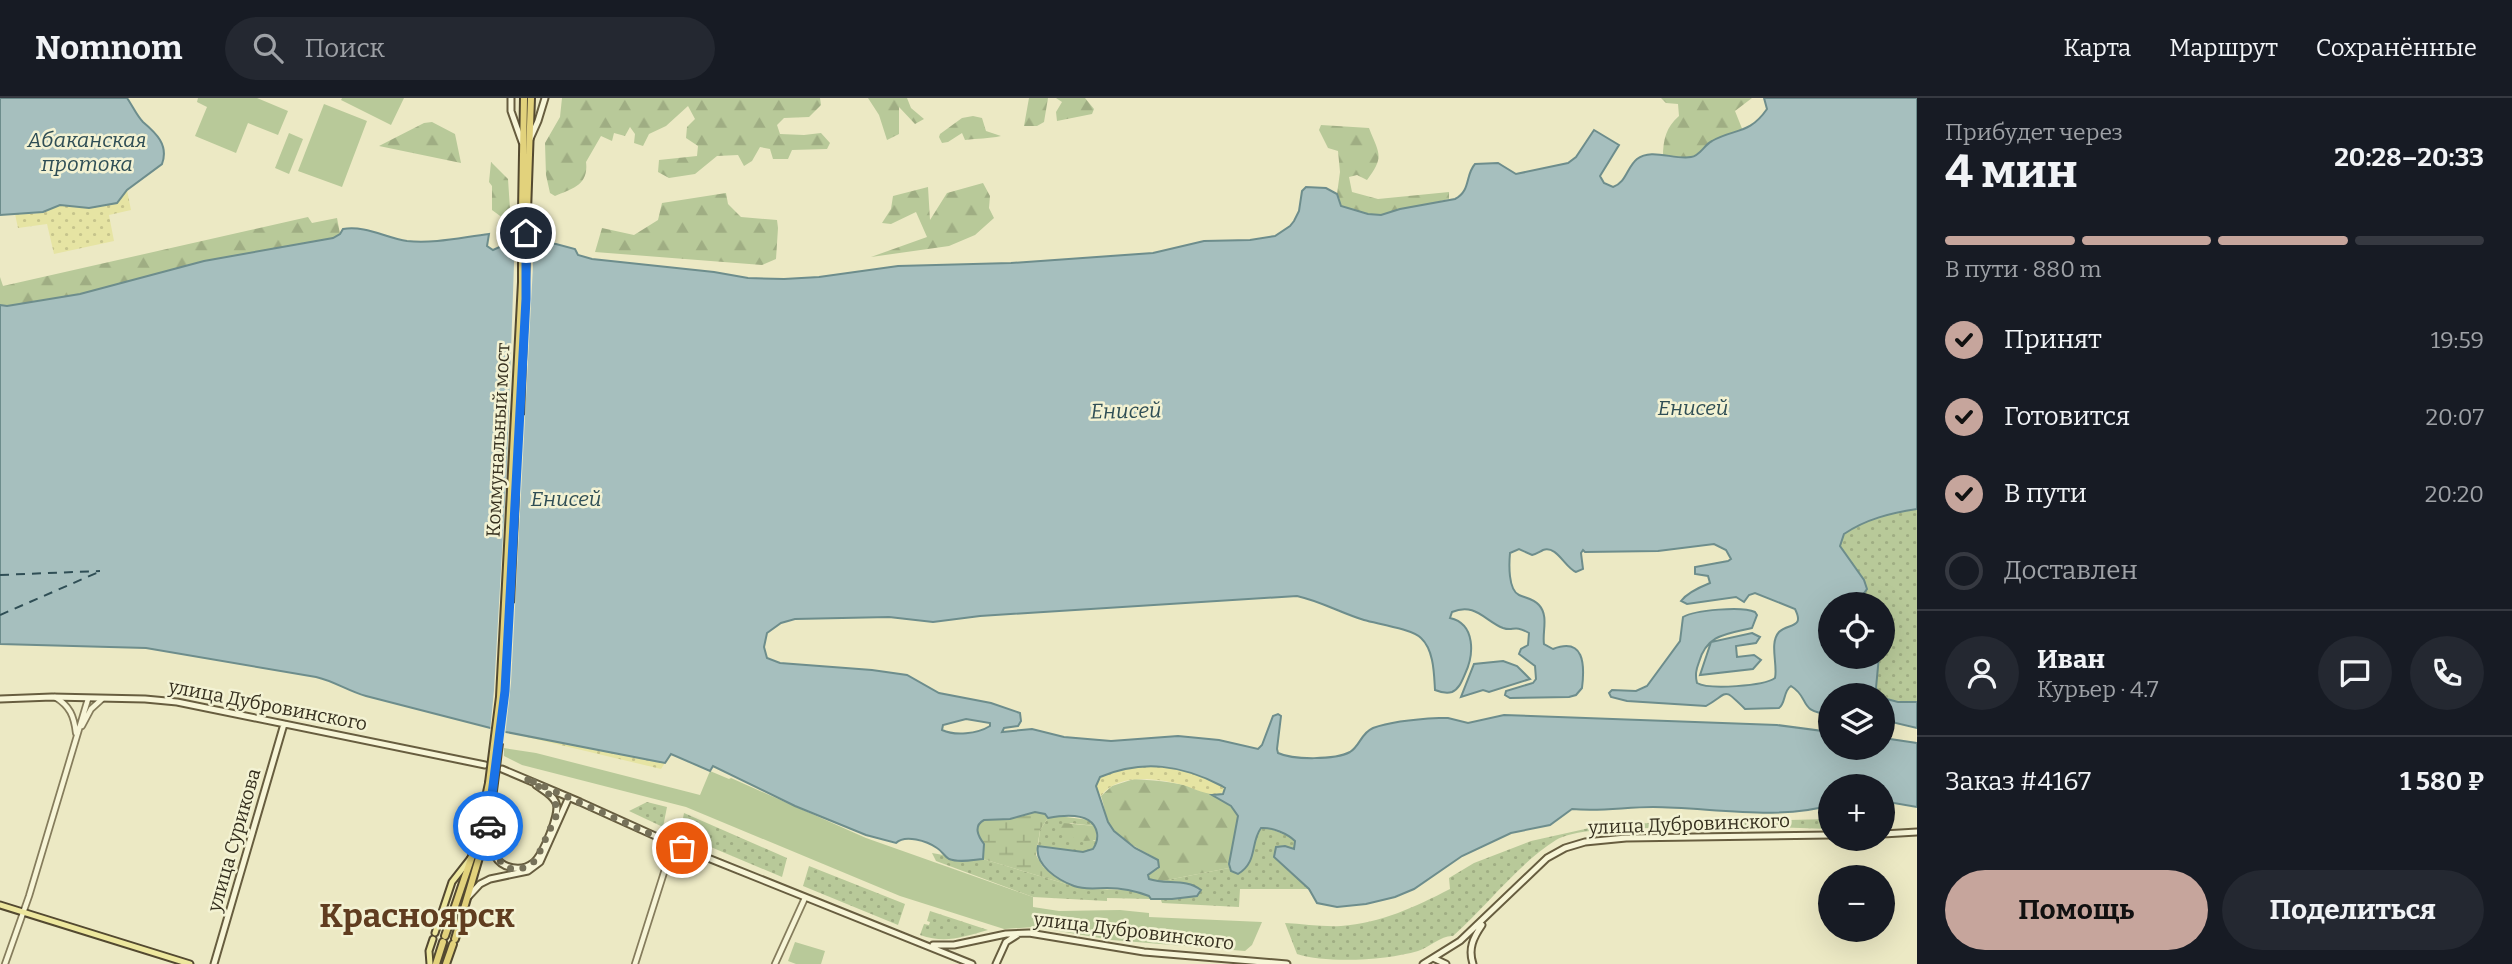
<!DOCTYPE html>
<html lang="ru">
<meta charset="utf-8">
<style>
:root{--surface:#171b24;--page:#242831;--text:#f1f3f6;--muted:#9ea1a6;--line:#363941;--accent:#c6a59c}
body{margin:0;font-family:Bitter,serif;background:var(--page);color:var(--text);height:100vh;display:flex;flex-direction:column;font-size:26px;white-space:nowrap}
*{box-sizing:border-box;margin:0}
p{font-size:23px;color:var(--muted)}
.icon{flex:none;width:38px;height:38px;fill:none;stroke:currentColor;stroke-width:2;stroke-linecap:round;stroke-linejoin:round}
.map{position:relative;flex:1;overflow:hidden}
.drawer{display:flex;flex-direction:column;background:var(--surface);width:595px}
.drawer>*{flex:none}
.fabs{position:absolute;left:1818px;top:494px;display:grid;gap:14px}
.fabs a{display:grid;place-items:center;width:77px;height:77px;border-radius:50%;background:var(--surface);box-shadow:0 7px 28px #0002;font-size:35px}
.pin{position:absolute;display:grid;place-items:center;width:60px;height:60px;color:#fff;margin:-30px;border:4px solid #fff;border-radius:50%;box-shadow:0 2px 7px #0007}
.courier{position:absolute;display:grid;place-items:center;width:70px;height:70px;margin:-35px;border:5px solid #1a73e8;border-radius:50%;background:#fff;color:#222;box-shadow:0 2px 9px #0007}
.headline em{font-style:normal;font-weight:700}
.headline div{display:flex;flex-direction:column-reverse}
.headline{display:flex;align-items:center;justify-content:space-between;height:119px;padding:0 28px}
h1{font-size:46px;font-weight:700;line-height:52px}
.bar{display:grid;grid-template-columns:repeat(4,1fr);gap:10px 7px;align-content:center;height:84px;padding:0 28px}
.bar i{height:9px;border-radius:5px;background:var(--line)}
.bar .on{background:var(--accent)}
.bar p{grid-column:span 4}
.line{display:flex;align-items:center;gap:18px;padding:0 28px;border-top:2px solid var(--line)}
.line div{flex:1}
.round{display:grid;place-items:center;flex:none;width:74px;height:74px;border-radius:37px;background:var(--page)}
ol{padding:0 28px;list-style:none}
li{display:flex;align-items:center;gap:21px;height:77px}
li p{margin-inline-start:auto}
li .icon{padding:7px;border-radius:50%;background:var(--accent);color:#111;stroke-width:4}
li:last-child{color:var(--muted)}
li i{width:38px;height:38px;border:4px solid var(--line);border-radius:50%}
.cta{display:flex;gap:14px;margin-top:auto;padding:14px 28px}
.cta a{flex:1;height:80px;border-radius:42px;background:var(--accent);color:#111;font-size:28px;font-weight:700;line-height:80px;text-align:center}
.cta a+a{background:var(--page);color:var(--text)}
header{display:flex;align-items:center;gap:42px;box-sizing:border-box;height:98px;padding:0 35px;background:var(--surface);border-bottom:2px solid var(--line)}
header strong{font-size:33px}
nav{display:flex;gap:38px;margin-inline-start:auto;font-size:24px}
.search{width:490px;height:63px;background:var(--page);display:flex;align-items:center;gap:18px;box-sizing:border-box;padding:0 24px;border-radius:38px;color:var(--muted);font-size:26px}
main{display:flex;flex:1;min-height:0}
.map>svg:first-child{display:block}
.grass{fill:url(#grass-dots)}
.forest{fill:url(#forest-firs)}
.wetland{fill:url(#wetland-marsh)}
.sand{fill:url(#sand-dots)}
.green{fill:#b8c999}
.water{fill:#a6bfbe;stroke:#6d8d8c;stroke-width:2;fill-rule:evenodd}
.pier{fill:#ece9c4}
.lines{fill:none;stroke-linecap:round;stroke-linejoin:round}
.ferry{stroke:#2f4e55;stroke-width:2;stroke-dasharray:9 7;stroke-linecap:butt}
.tertiary-casing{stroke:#857c5c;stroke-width:8}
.secondary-casing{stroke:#675d3f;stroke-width:9}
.primary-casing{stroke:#534930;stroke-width:9}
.trunk-casing{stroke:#534930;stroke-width:10}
.tertiary{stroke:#f7f5d7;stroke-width:4.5}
.secondary{stroke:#f7f5d7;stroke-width:5}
.primary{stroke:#ede79e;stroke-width:5}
.trunk{stroke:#e2d27c;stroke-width:6}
.trunk-bridge-casing{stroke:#534930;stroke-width:10;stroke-linecap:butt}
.trunk-bridge{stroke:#e2d27c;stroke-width:6}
.done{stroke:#767159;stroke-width:7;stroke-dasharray:0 12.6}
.route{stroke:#1a73e8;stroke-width:9}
.labels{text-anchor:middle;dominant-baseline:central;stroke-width:5;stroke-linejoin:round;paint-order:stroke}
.street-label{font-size:19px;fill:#36301f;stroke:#f3f2d3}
.water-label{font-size:21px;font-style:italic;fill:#2f4e55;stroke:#f3f2d3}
.town-label{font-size:33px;font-weight:bold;fill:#603d20;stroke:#f3f2d3}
</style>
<header>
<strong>Nomnom</strong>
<div class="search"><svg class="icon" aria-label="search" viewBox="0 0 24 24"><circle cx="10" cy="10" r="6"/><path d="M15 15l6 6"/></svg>Поиск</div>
<nav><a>Карта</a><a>Маршрут</a><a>Сохранённые</a></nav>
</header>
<main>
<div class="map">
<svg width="1917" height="866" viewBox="0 0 1917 866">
<defs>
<pattern id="grass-dots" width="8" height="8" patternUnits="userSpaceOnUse" patternTransform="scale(1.75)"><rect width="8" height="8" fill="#b8c999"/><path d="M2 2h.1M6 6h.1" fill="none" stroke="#9fad83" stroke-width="1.8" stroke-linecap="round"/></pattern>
<pattern id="forest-firs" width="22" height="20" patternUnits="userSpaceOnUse" patternTransform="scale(1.75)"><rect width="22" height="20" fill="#b8c999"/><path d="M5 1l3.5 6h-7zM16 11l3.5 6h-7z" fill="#9fad83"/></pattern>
<pattern id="wetland-marsh" width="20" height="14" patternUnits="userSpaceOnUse" patternTransform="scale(1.75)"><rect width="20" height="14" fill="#b8c999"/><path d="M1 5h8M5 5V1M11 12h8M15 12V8" fill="none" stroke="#9fad83"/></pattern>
<pattern id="sand-dots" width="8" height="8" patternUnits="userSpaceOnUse" patternTransform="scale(1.75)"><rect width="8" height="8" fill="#e6e4a3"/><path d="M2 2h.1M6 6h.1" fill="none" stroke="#c6c48c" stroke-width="1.8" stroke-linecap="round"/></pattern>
</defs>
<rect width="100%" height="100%" fill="#ece9c4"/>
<path class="grass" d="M 1917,411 L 1917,604 L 1886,602 L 1876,590 L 1879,558 L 1883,558 L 1883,506 L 1856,506 L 1864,482 L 1840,448 C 1840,423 1898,413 1917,411 Z
M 647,704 L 667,709 L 663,729 L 629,713 Z
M 684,715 L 787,760 L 782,779 L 680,736 Z
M 1058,718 L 1090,722 L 1095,728 L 1069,725 L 1094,743 L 1097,742 L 1093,751 L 1083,754 L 1038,748 L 1040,732 L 1048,720 Z
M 1830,721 L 1830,731 L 1738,728 L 1728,731 C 1691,731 1583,725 1556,742 C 1519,765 1486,809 1453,838 C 1442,837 1430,849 1418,853 C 1387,862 1329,866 1297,856 L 1285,825 C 1303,826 1323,829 1341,828 C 1381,825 1415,809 1450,791 L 1449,780 L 1474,765 L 1531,743 L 1594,729 L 1612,726 Z
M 1266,729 L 1293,740 L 1296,746 L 1294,751 L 1276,749 L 1274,759 L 1309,791 L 1240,791 L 1239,809 L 1162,805 L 1161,802 L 1199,796 L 1182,784 L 1162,783 L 1229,770 L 1231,773 L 1249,765 L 1258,734 L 1261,730 Z
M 932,755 C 951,758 961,763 983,761 L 1073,788 L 1090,791 L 1133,792 L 1150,798 L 1151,801 L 1107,800 L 1107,803 L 1033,799 L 936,763 Z
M 809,768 L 905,806 L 898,827 L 803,788 Z
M 930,813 L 988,832 C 962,839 946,846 920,837 L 924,826 L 929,827 L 930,824 L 927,823 Z"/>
<path class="forest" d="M 562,0 L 820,0 L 821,7 L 809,19 L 784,20 L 777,27 L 780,36 L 804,37 L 821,35 L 830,45 L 827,51 L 792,52 L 788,61 L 773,61 L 770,51 L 760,49 L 752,63 L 744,68 L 738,57 L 717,58 L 695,76 L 669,80 L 658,74 L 659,62 L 697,58 L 698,48 L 686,40 L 687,29 L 695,21 L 688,8 L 666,28 L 649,36 L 643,48 L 634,45 L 635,36 L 630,29 L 625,38 L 614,35 L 612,43 L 601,38 L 586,64 C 589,87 572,91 555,98 L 550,95 L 546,77 L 545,45 L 560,19 Z
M 868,0 L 907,0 L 911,10 L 924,21 L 915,26 L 899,9 L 899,36 L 887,42 L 879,17 Z
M 1029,0 L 1048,0 L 1044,24 L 1037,28 L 1024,28 Z
M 1056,0 L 1085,0 L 1094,11 L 1092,16 L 1057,23 L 1056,14 L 1062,4 Z
M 1661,0 L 1752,0 L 1735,13 L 1743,33 L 1713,43 L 1693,59 L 1663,59 C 1663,42 1666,29 1679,18 L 1678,6 L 1666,5 Z
M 973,18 L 982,20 L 986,33 L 1001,38 C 988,41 978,40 965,42 L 962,35 L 948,44 L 942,45 L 939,39 L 940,36 L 962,20 Z
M 432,24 L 455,36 L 461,65 L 379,48 L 424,25 Z
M 1321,27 L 1369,30 C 1379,56 1385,58 1367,82 L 1357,77 L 1349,79 L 1352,94 L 1378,101 L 1449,94 L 1449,101 L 1381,117 L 1368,116 L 1341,108 L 1337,96 L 1340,74 L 1338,53 L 1328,50 L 1319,32 Z
M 491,64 L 508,81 L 511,126 L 492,112 L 492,88 L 489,84 Z
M 983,85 L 990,98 L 989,110 L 994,120 L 975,137 L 949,148 L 871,159 L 927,139 L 916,114 L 891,126 L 882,125 L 891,111 L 893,98 L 928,89 L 930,122 L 947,95 Z
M 726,95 L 728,106 L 741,119 L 777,122 L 778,130 L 776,161 L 762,167 L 595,154 L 602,130 L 634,137 L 658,122 L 662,105 Z
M 308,119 L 312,125 L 337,120 L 340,136 L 333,140 L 204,163 L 80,196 L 7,208 L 0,207 L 0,179 L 3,188 Z
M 1134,681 C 1166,683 1220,687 1238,718 L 1229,770 L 1162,783 L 1150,782 L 1148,777 L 1158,771 L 1158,762 C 1141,750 1119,744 1109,725 C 1105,717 1104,706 1101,698 L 1112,688 Z
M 1063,725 L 1095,728 L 1097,742 L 1085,743 L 1060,736 L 1057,731 Z"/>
<path class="wetland" d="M 1035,714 L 1045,716 L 1048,720 L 1040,732 L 1036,757 L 1043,769 L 1073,788 L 983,761 L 984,746 L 977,736 L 979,724 L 984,722 L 1010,721 Z"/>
<path class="sand" d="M 127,92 L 131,112 L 109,117 L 114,143 L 54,156 L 47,126 L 18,130 L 15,116 C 23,115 34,117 42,114 C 49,113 54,108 62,107 C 90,104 108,119 127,92 Z
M 506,634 L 665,665 L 661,671 Z
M 1162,668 C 1179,670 1218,677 1225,693 C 1211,702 1194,689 1179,686 C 1155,680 1117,675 1101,698 L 1096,688 L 1097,682 C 1113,667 1142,669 1162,668 Z"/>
<path class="green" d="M 198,0 L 257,0 L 288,13 L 278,37 L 248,25 L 236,55 L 195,38 L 207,9 L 197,4 Z
M 342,0 L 404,0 L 391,27 L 341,2 Z
M 324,6 L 367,23 L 342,89 L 298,73 Z
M 289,35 L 303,41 L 289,76 L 275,70 Z
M 504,650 L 536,655 L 700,697 L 710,673 L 729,681 L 731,680 L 866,740 L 1033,799 L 1033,809 L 1059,813 L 1120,812 L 1149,815 L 1149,819 L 1262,824 L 1252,847 L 1245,853 L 1112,842 L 1035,829 L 1004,831 L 900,798 L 686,709 L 522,667 L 504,658 Z
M 795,844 L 825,853 L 821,866 L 796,866 L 788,863 Z"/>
<path class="water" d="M 0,0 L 127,0 C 132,7 137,18 143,24 C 156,35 169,47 162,66 L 127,92 L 117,105 L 89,110 L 60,107 L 43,114 L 0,117 Z
M 1764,0 L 1917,0 L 1917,411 C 1891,415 1866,421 1844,436 L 1840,448 L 1864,482 L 1867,491 L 1856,506 L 1830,506 L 1830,558 L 1879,558 L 1876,590 L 1880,597 L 1830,597 L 1830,616 C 1797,614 1811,600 1791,588 C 1783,593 1786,605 1779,610 L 1745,611 C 1722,588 1729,595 1706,608 L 1627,603 L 1611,599 L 1609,595 L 1612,592 L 1636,593 L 1647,588 L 1680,543 L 1683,519 C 1695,512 1742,508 1755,514 L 1757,517 L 1752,530 C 1727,536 1707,536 1699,564 C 1696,572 1695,577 1697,585 C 1709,592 1764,588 1775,580 C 1778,567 1769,545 1779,534 C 1788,525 1805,531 1795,511 L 1755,495 L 1749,497 L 1744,504 L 1736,499 L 1687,506 L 1681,503 C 1687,495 1700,489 1710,485 L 1708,478 L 1695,476 L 1695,469 L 1728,463 L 1731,461 L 1726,452 L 1714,446 L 1658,453 L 1585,454 L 1583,452 L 1581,455 L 1583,471 L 1576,474 C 1565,470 1557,447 1543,452 C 1539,454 1536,456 1532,457 L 1519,451 L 1510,455 C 1509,466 1508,492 1519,497 C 1526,500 1534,501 1539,507 C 1549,518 1542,534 1544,546 L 1553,551 C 1584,539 1585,566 1582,590 L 1576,597 L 1569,599 L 1510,600 L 1505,597 L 1506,593 L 1533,585 L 1536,581 L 1535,568 L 1519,556 L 1521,551 L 1528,547 L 1529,535 C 1513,526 1514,534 1503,530 C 1485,523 1475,504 1452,514 L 1450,520 C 1476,526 1474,557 1465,576 C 1462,583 1459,591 1452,594 C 1446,596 1440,594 1435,592 C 1434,576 1434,552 1421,540 C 1412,531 1378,526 1364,522 C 1341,515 1320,503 1297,498 L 980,518 L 933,524 L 889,519 L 795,521 L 781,525 L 767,535 L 764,549 L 767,560 L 780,565 L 872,572 L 907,577 L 939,595 L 991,605 L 1020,615 L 1021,623 L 1018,628 L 1004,630 L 1002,634 L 1032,631 L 1064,639 L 1111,643 L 1178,638 L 1219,642 L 1258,651 L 1262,647 L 1273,618 L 1278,616 L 1281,618 L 1277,651 L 1278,655 C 1293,662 1335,662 1350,654 C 1360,648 1361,635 1373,630 C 1392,623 1418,621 1439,620 L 1448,620 L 1468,625 L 1504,617 L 1777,627 L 1830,634 L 1830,649 L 1883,649 L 1883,640 L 1917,645 L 1917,709 L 1894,705 L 1883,709 L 1883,688 L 1830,688 L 1830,707 C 1780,723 1706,709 1653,709 C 1625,709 1600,714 1572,711 L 1550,727 L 1511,735 L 1462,758 L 1414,791 L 1395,799 L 1366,806 L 1337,809 L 1317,805 L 1309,791 L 1274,759 L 1276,749 L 1285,748 L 1294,751 L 1295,743 C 1288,736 1272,729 1261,730 C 1250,745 1258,764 1238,776 L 1231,773 L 1229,766 L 1238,718 L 1231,708 L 1212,697 L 1223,696 L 1225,690 L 1222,688 C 1182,667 1143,661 1100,679 L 1096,688 L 1108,724 L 1114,733 L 1135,750 L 1158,762 L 1159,769 L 1148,777 L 1149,781 C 1166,787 1186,780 1201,792 L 1197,798 L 1172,801 L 1151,801 L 1149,798 C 1136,793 1122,790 1107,790 C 1096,790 1085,792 1074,788 C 1058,782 1034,767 1038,748 L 1083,754 L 1093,751 C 1097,745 1098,741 1097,735 C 1093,714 1064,717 1048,720 L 1045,716 L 1035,714 L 1010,721 L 984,722 C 973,728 978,738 984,746 L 983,761 C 972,762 959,765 949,761 C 944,758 942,753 937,750 C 927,743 905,736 896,745 L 866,737 L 795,708 L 713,668 L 710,673 L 671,656 L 665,665 L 506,634 L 366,598 C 348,593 334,583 316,579 L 146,550 L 0,546 L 0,207 L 7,208 L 80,196 L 204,163 L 333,140 L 340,136 L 343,131 C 365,127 386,140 407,143 C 434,146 463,139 489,136 L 487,148 L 493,152 L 502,148 L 507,140 L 556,146 L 575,151 L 578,157 L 592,161 L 714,174 L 748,180 L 784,181 L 819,179 L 898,168 L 1011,165 L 1153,155 L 1204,143 L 1250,142 L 1275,138 L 1290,128 L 1294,123 L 1299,113 L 1302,93 L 1306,89 L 1326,90 L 1337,96 L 1341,108 L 1368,116 L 1381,117 L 1400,111 L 1455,101 C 1471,93 1465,77 1475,66 L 1498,65 L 1516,76 L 1568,65 L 1576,59 L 1594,32 L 1619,47 L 1600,78 L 1604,85 L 1613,89 C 1626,85 1627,69 1637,61 C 1651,50 1674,62 1691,59 C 1700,58 1704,47 1712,43 C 1735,30 1749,37 1767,11 ZM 966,621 L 990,625 L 990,628 C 977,636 955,638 942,632 L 943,627 Z
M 1752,535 L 1760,539 L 1756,545 L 1736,548 L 1737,559 L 1754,557 L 1761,562 L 1753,571 L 1700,577 L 1711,544 Z
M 1503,563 L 1517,568 L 1530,581 L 1489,594 L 1483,592 L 1461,599 L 1474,566 Z
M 1883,600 L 1898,604 L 1917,604 L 1917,630 L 1883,622 Z"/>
<path class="pier" d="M 515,137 L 532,139 L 533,168 L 511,585 L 505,638 L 490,634 L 494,592 L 507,368 Z"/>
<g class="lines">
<path class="ferry" d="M 0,477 L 100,473
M 0,517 L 101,473"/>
<defs>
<path id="tertiary" d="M 55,599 C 70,608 74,618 76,635
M 82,628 L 91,611 L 102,601
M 5,866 L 29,798 L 88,601
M 635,866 L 673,746
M 775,866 L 805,800"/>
<path id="secondary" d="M 511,0 L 511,13 L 522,44
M 530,41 L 538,23 L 545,0
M 0,601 L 52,599 L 145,601 L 177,604 L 485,667
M 502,671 L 580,704 L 673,746 L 972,866
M 489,732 C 490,740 491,751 495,758 C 502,771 522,774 533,765 C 542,758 561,715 556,705 C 553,697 543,692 536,687
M 1883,736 L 1917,734
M 468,799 L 480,786 L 490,781 L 528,773 L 540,764 L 569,699
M 933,847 L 954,847 L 1006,836 L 1029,835 L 1144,854 L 1287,866
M 1433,860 L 1446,866
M 214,866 L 284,626
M 996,866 L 1006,844 L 1017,837
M 1423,866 L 1460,843 L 1547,760 L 1565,750 L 1585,744 L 1626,740 L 1830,737
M 1473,866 C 1468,851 1473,840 1482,827"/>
<path id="primary" d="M 0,807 L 190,866
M 435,835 L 452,784 L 470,761
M 430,866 L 429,853 L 433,841"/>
<path id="trunk" d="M 522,113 L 524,0
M 527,114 L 531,0
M 445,838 L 476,746 L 489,685
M 455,841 L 488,729 L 494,685
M 436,866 L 443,844
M 446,866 L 453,846"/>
</defs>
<use href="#tertiary" class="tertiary-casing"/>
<use href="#secondary" class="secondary-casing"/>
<use href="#primary" class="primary-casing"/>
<use href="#trunk" class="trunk-casing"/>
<use href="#tertiary" class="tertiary"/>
<use href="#secondary" class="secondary"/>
<use href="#primary" class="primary"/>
<use href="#trunk" class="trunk"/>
<defs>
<path id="trunk-bridge" d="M 526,142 L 527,114
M 520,317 L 526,156
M 510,505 L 515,397
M 489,685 L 500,599 L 522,184 L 522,113
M 494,685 L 499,645"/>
</defs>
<use href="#trunk-bridge" class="trunk-bridge-casing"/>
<use href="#trunk-bridge" class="trunk-bridge"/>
</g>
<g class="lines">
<path class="done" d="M 488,728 C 491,754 505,788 536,762 L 557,716 C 558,697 539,689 525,680 L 682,750"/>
<path class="route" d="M 488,728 L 505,593 L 526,201 L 526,135"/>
</g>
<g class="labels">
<g class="street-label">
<text transform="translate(498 342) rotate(-87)">Коммунальный мост</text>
<text transform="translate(268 607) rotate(11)">улица Дубровинского</text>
<text transform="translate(1689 726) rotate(-2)">улица Дубровинского</text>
<text transform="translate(234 742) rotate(-74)">улица Сурикова</text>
<text transform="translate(1134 833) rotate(7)">улица Дубровинского</text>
</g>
<g class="water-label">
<text x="87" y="42">Абаканская<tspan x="87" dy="24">протока</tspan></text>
<text x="1693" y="310">Енисей</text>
<text transform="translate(1126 313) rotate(-1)">Енисей</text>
<text x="566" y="401">Енисей</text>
</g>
<g class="town-label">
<text x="417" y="818">Красноярск</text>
</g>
</g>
</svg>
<div class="fabs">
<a><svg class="icon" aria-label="locate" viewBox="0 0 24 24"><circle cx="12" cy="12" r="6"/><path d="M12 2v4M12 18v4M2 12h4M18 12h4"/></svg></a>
<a><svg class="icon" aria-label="layers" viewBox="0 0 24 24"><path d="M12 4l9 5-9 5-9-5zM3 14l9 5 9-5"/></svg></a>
<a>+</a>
<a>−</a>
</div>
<div class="pin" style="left:682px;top:750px;background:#ea580c"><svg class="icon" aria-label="bag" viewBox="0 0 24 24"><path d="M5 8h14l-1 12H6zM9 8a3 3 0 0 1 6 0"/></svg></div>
<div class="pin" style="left:526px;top:135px;background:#1f2937"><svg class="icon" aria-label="home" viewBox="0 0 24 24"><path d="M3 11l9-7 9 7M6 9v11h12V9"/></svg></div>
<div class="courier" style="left:488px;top:728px"><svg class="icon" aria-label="car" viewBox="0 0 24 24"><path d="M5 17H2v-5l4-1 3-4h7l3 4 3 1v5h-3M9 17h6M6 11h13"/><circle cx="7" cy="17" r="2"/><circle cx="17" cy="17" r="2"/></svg></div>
</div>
<section class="drawer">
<div class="headline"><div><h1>4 мин</h1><p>Прибудет через</p></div><em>20:28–20:33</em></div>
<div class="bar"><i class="on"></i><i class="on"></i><i class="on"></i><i></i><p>В пути · 880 m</p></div>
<ol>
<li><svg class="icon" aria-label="check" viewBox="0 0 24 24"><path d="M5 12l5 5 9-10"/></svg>Принят<p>19:59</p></li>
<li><svg class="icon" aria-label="check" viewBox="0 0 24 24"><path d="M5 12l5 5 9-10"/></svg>Готовится<p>20:07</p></li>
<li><svg class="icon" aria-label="check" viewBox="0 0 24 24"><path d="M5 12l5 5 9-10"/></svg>В пути<p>20:20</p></li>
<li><i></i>Доставлен</li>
</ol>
<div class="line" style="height:126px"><a class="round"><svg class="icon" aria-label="person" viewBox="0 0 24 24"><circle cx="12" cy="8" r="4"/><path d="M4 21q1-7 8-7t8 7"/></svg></a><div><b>Иван</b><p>Курьер · 4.7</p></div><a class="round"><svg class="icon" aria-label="chat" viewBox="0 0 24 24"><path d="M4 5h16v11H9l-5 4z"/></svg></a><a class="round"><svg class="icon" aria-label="phone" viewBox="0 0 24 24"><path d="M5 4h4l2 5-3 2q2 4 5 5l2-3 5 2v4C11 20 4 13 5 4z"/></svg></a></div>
<div class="line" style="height:91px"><div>Заказ #4167</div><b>1 580 ₽</b></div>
<div class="cta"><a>Помощь</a><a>Поделиться</a></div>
</section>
</main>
